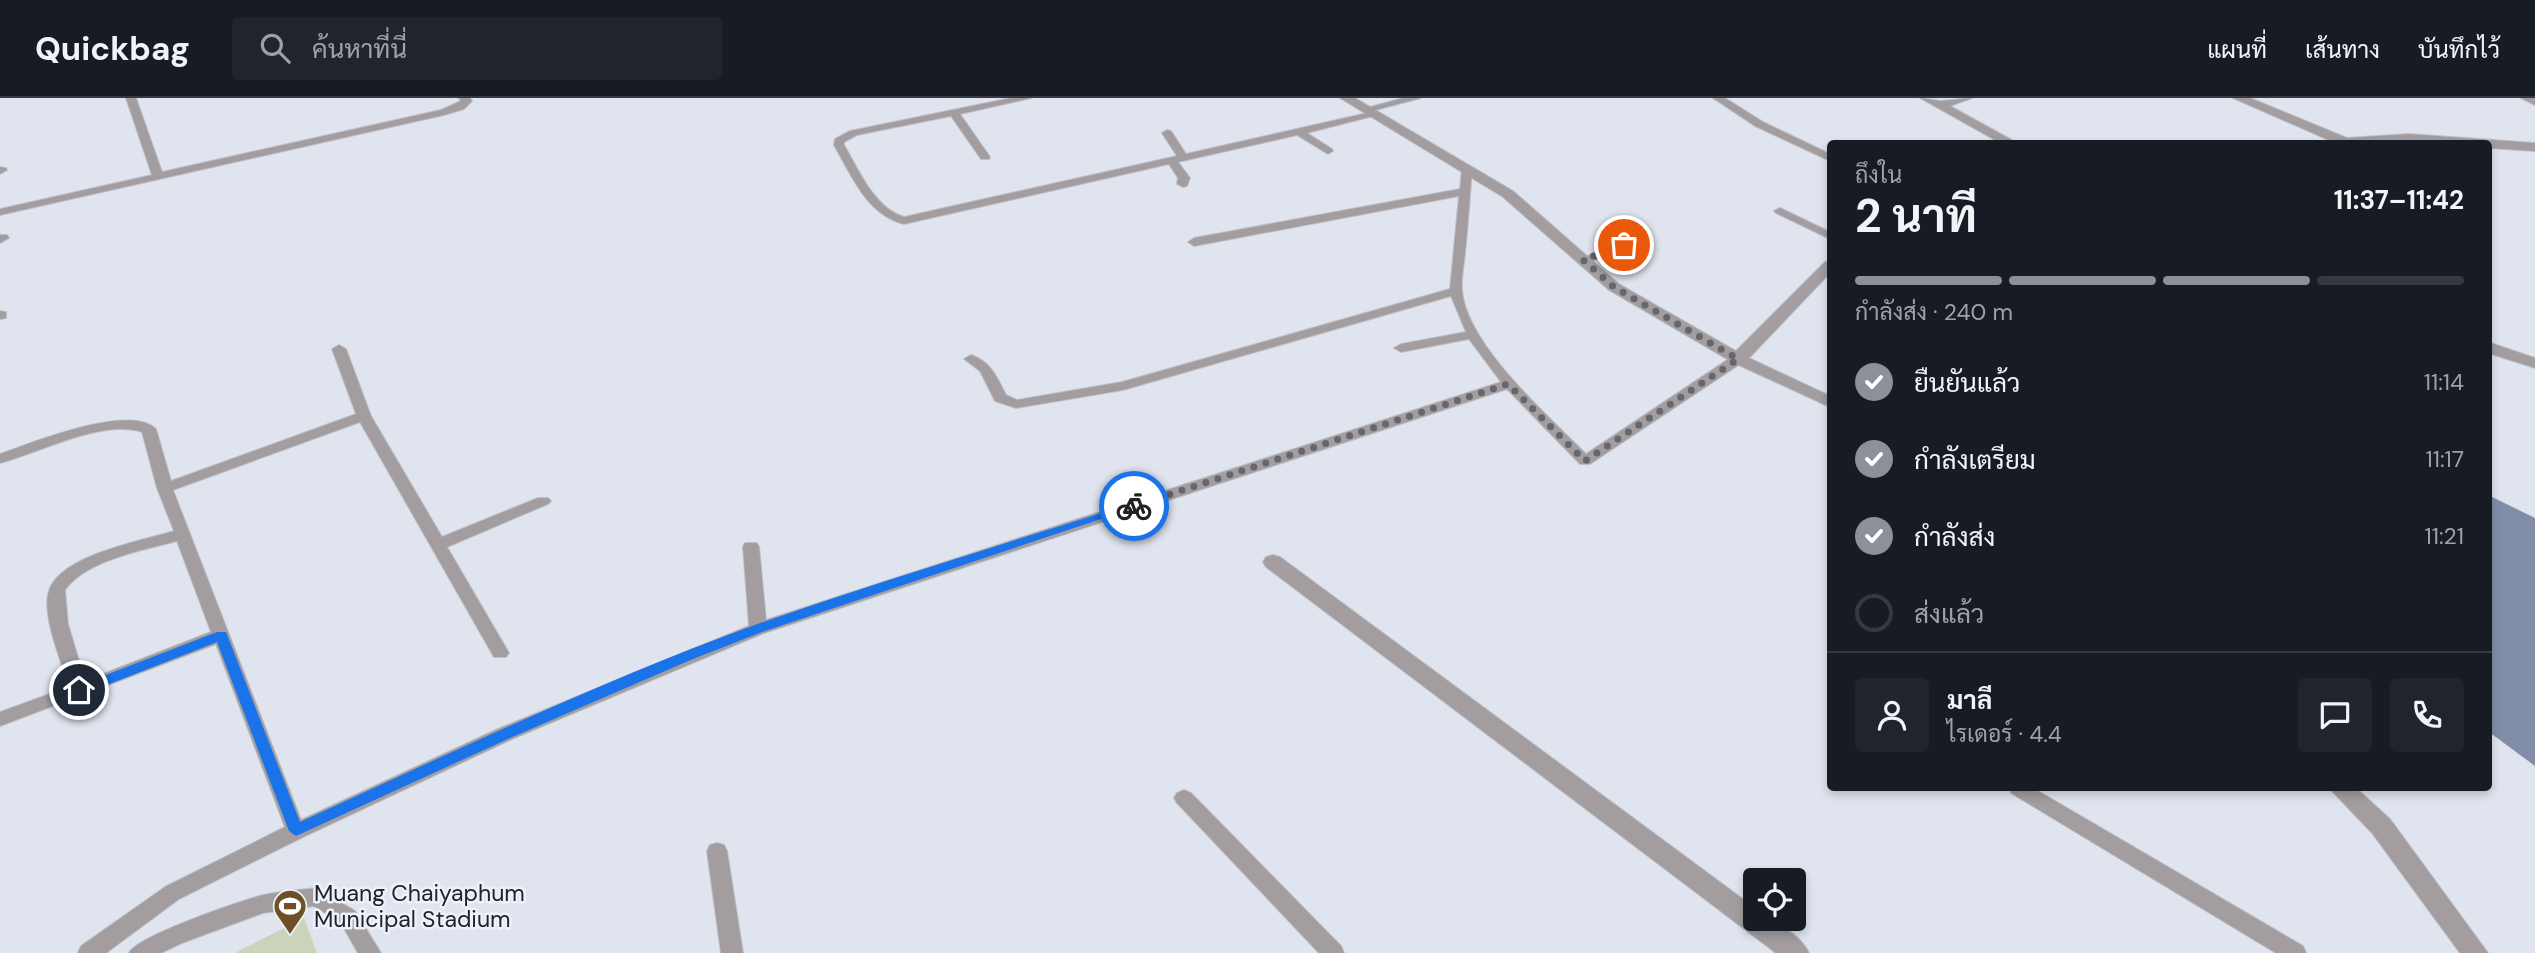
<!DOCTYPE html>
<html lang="th">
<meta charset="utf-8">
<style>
:root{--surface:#171b24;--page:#20242c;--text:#f1f3f6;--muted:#9ea1a6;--line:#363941;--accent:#8c9099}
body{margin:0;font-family:"DM Sans",Sarabun,sans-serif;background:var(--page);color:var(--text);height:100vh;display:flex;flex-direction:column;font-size:26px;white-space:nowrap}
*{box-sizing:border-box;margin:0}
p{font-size:23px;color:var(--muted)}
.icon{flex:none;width:38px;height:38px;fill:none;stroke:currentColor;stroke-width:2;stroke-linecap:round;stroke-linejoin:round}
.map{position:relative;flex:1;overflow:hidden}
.sheet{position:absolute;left:1827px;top:42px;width:665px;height:651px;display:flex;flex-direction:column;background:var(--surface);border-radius:7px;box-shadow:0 4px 10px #0003}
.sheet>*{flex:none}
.tools{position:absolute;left:1743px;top:770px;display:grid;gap:14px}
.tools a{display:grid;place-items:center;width:63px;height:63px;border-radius:7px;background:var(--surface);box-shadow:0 4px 10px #0003;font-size:35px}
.pin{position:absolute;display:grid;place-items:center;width:60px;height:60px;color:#fff;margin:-30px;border:4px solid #fff;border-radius:50%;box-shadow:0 2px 7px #0007}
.courier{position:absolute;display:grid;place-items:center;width:70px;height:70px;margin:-35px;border:5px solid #1a73e8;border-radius:50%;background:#fff;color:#222;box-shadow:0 2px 9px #0007}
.headline em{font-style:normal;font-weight:700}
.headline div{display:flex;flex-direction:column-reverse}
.headline{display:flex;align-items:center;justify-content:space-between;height:119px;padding:0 28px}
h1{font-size:46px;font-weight:700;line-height:52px}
.bar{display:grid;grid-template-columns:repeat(4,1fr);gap:10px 7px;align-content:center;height:84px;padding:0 28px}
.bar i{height:9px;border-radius:5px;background:var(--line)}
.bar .selected{background:var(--accent)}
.bar p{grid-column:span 4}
.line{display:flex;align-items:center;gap:18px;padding:0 28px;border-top:2px solid var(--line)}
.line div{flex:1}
.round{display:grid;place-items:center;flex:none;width:74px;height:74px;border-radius:7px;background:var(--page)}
ol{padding:0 28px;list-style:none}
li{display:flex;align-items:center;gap:21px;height:77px}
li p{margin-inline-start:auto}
li .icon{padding:7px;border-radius:50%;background:var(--accent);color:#fff;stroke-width:4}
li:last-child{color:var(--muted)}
li i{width:38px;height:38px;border:4px solid var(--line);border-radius:50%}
header{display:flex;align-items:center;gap:42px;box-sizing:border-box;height:98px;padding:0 35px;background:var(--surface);border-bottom:2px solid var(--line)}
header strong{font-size:33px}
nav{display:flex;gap:38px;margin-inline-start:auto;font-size:24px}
.search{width:490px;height:63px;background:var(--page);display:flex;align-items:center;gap:18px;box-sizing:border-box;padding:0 24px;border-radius:7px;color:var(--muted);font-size:26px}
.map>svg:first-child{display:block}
.green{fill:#cbd3bb}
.water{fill:#828ea8}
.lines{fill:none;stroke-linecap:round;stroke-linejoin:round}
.service-casing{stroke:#bdc1ca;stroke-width:2}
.minor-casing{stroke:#bdc1ca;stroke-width:2}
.service{fill:#a39d9f;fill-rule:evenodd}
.minor{fill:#a39d9f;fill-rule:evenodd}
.route{fill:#1a73e8}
.done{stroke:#64676d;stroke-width:7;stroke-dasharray:0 12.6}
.labels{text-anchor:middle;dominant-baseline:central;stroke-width:5;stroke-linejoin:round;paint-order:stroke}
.near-poi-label{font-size:23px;fill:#212327;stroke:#ecf2fb;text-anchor:start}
</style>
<header>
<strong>Quickbag</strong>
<div class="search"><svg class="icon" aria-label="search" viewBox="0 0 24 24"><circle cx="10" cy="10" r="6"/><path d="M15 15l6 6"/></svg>ค้นหาที่นี่</div>
<nav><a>แผนที่</a><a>เส้นทาง</a><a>บันทึกไว้</a></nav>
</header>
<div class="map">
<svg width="2535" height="855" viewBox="0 0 2535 855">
<rect width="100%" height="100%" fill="#dfe4ee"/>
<path class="green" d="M 304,820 L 317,855 L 235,855 Z"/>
<path class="water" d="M 2488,397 L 2535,420 L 2535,668 L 2489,634 Z"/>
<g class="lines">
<defs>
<path id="service" d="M 126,0 L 136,0 L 162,74 L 441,12 L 461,3 L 459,0 L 470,0 L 472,3 L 464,11 L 444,17 L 0,117 L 0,111 L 152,77 Z
M 1011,0 L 1031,0 L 960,16 L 990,59 L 989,61 L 981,61 L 951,18 L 857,37 L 844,44 L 844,47 C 859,72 874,110 904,119 L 1177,58 L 1162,35 L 1167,32 L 1171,33 L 1186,56 L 1376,13 L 1381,16 L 1307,35 L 1332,51 L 1333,53 L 1328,56 L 1297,37 L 1178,64 L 1190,80 L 1187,88 L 1183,89 L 1177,86 L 1178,80 L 1169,66 L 904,126 C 867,117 852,78 834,47 L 835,41 L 850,33 Z
M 1403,0 L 1421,0 L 1368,14 L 1363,11 Z
M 1713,0 L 1725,0 L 1763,24 L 1830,56 L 1830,63 L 1755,28 Z
M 1467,67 L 1472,70 C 1470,98 1468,126 1465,155 C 1464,167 1461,180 1462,192 C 1466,246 1548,318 1586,356 L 1733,258 L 1743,258 L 1745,261 L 1743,264 L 1590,366 L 1580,366 L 1507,291 L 764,535 L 512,641 L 303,739 L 179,801 L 106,855 L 78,855 L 81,848 L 165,789 L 285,729 L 216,546 L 0,628 L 0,614 L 69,589 C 62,565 41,516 49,493 C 60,457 142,443 174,433 L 157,390 L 142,334 C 101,321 40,355 0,365 L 0,356 C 32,345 129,305 156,331 L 171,383 L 356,316 L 332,251 L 339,247 L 346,251 L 371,318 L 442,439 L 538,400 L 548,400 L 551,403 L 548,406 L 447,449 L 509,555 L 506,559 L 494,559 L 360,324 L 173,392 L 301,722 L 498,631 L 749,528 L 743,449 L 745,445 L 757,445 L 759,449 L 766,522 L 1501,284 L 1469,241 L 1401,254 L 1394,250 L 1401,246 L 1466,234 L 1451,198 L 1123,292 L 1016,310 L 995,303 L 980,273 L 964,261 L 971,257 C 991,264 997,279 1006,297 L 1017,302 L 1122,284 L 1450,191 L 1459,98 L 1194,148 L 1188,144 L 1194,140 L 1460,91 L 1462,70 ZM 177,443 L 211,534 L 85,583 L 68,526 L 65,492 C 86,462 144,452 177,443 Z
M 0,69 L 6,70 L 7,72 L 0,76 Z
M 1780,110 L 1830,134 L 1830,141 L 1776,115 L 1774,113 Z
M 1644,136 L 1650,140 L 1648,143 L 1587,165 L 1579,165 L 1577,162 Z
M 0,137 L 7,137 L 9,140 L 0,145 Z
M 0,213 L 6,214 L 6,220 L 0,221 Z
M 2009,690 L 2033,690 L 2303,848 L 2306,855 L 2276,855 L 2011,695 Z
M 1184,692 L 1191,695 L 1341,848 L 1344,855 L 1319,855 L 1177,705 L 1174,700 L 1177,695 Z
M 717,745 L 724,747 L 727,753 L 743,855 L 721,855 L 707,753 L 710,747 Z
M 317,790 L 355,813 L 381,855 L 358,855 L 341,825 L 314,808 L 263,815 L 182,845 L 161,855 L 129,855 C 137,838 240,803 263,797 C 280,793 299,792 317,790 Z"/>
<path id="minor" d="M 1340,0 L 1355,0 L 1513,93 L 1619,186 L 1736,253 L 1825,164 L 1830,163 L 1830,175 L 1749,260 L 1830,298 L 1830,309 L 1732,264 L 1609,192 L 1503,99 Z
M 1920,0 L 1941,3 L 1972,0 L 1950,8 L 2019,46 L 2002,46 Z
M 2233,0 L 2250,0 L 2347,40 L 2409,36 L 2535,45 L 2535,53 L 2488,50 L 2488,46 L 2327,46 L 2331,43 Z
M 2521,0 L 2535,0 L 2535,7 Z
M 2488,244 L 2535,260 L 2535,270 L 2488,255 Z
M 1273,457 L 1280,459 L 1755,810 L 1755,821 C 1775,821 1801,837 1809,855 L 1776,855 L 1266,469 L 1263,464 L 1266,459 Z
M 2329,690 L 2356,690 L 2390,721 L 2488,855 L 2460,855 L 2372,735 Z"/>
</defs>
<use href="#service" class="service-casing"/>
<use href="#minor" class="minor-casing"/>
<use href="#service" class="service"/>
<use href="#minor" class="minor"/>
</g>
<path class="route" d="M 1130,406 L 1140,408 L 762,534 L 693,561 L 510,640 L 296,738 L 289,733 L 217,544 L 84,596 L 79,597 L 73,592 L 75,589 L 217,534 L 226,534 L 300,724 C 449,656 598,584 752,528 C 877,484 1004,446 1130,406 Z"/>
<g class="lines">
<path class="done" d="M 1134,408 L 1508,286 L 1585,363 L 1738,261 L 1614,189 L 1583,162 L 1624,147"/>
</g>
<defs>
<symbol id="stadium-pin" viewBox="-11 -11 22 30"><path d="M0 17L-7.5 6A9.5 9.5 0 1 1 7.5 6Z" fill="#6f5025" stroke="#ecf2fb"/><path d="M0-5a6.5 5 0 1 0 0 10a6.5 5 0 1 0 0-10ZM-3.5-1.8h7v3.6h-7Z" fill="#fff"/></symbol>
</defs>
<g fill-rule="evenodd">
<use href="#stadium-pin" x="271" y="789" width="38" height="52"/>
</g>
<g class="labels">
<g class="near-poi-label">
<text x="314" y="795">Muang Chaiyaphum<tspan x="314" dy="26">Municipal Stadium</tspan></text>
</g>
</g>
</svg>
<div class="tools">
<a><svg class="icon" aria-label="locate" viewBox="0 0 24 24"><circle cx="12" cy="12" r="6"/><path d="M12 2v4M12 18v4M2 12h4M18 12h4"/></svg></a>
</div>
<div class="pin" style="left:1624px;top:147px;background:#ea580c"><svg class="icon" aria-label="bag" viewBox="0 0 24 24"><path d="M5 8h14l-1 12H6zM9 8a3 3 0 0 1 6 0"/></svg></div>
<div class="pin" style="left:79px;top:592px;background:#1f2937"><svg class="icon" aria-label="home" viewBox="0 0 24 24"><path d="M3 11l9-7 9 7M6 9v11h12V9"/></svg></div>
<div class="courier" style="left:1134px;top:408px"><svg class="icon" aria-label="bike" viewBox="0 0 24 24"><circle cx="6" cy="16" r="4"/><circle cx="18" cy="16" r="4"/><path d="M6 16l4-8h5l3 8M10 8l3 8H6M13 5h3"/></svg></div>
<section class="sheet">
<div class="headline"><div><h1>2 นาที</h1><p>ถึงใน</p></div><em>11:37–11:42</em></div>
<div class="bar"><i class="selected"></i><i class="selected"></i><i class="selected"></i><i></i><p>กำลังส่ง · 240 m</p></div>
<ol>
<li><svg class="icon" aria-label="check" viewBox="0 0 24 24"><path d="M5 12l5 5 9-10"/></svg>ยืนยันแล้ว<p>11:14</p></li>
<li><svg class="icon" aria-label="check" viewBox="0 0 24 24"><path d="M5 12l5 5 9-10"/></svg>กำลังเตรียม<p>11:17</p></li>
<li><svg class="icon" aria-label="check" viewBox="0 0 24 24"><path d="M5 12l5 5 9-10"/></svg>กำลังส่ง<p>11:21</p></li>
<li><i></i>ส่งแล้ว</li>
</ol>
<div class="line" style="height:126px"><a class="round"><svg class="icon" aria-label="person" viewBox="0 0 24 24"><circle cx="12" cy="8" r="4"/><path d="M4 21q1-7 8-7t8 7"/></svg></a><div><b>มาลี</b><p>ไรเดอร์ · 4.4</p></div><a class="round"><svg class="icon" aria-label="chat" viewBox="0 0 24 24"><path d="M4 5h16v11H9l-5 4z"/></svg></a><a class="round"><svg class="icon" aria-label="phone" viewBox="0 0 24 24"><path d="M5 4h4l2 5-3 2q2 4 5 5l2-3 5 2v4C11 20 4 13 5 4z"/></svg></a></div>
</section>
</div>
